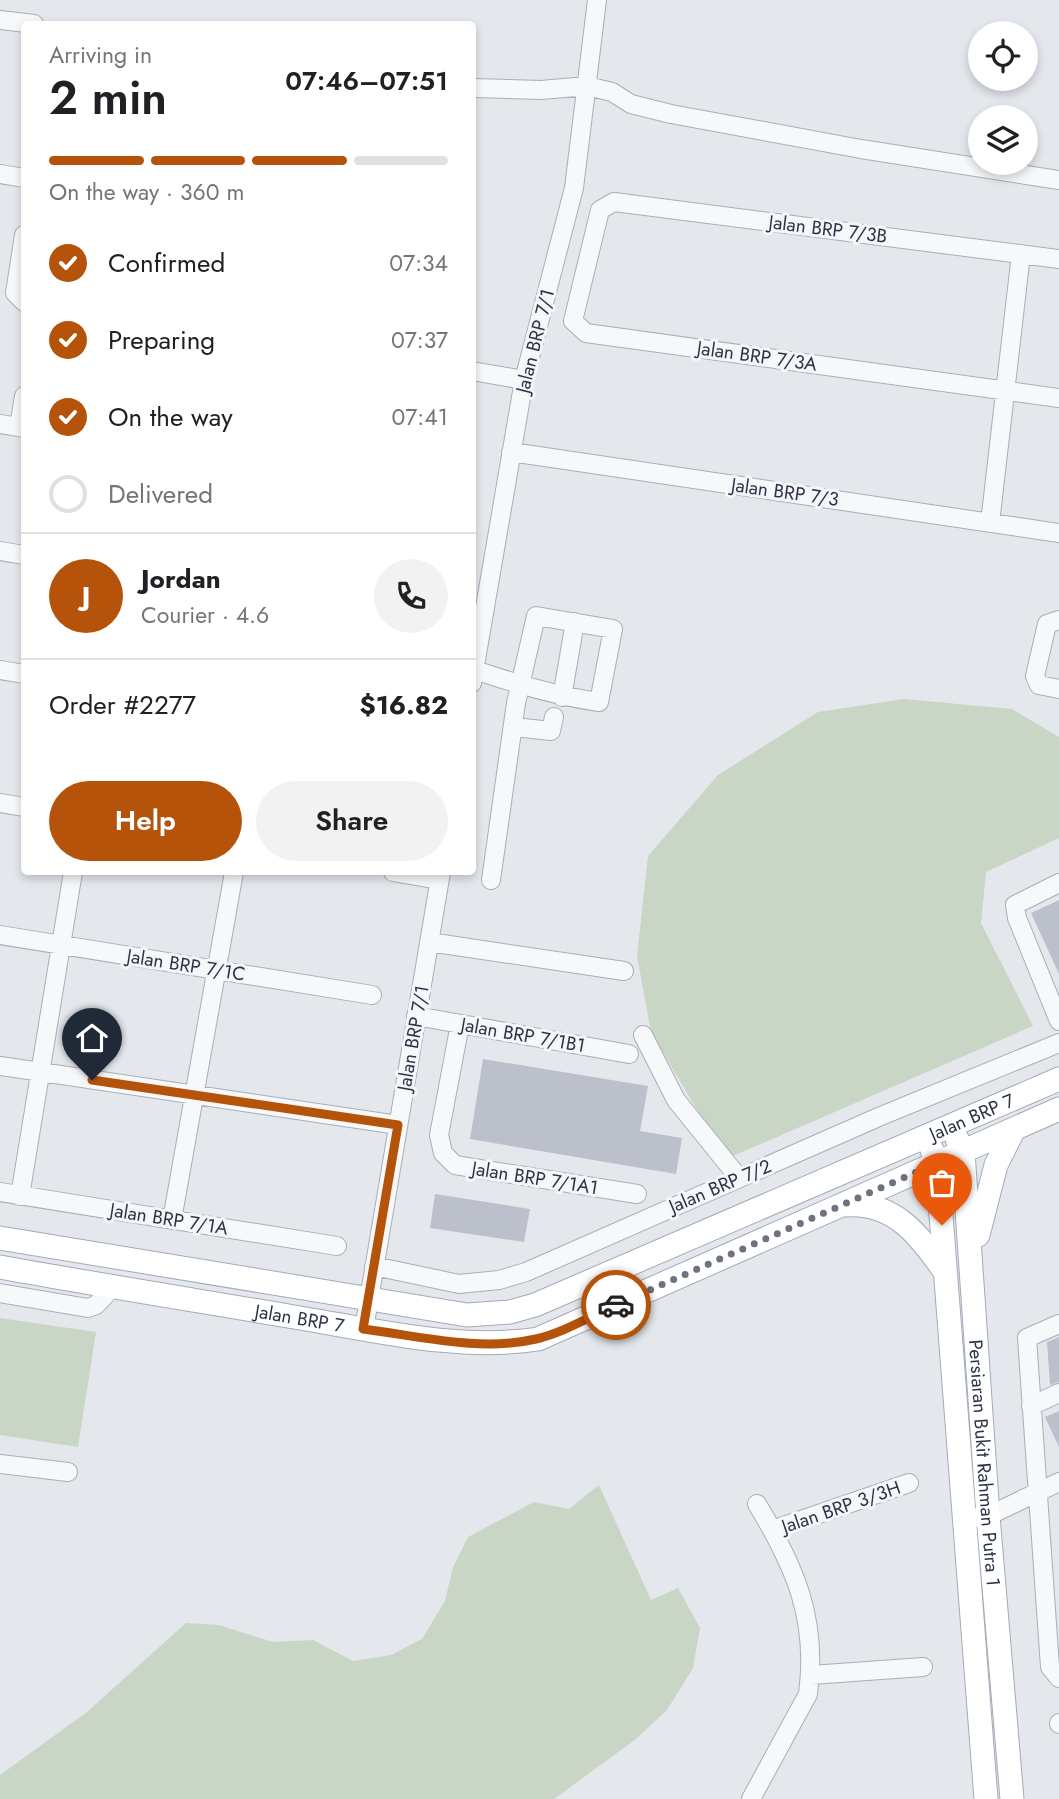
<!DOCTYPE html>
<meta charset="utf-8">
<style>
:root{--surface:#fff;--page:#f2f2f2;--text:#202124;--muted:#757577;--line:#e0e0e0;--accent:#b45309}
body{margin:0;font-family:Jost,sans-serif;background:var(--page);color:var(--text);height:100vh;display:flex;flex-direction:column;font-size:26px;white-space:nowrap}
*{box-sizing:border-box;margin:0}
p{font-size:23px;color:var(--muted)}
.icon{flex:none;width:38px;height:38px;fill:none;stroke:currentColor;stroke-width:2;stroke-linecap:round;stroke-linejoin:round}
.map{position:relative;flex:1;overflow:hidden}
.panel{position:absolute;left:21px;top:21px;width:455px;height:854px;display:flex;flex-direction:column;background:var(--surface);border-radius:7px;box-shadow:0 4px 10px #0003}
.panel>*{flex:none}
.buttons{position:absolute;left:968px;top:21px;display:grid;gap:14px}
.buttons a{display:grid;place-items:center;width:70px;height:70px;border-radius:50%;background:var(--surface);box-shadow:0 4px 10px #0003;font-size:35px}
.pin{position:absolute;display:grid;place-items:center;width:60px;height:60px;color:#fff;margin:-72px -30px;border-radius:50% 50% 50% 0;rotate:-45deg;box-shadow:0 0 7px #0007}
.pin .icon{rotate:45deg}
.courier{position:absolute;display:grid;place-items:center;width:70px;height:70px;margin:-35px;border:5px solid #b45309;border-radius:50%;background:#fff;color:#222;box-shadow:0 2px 9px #0007}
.overview em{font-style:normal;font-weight:600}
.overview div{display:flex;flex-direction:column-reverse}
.overview{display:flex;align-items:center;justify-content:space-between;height:119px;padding:0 28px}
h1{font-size:46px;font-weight:600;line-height:52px}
.bar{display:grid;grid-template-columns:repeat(4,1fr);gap:10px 7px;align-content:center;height:84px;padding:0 28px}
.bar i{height:9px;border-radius:5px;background:var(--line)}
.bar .current{background:var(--accent)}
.bar p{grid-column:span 4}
.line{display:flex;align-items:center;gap:18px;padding:0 28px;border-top:2px solid var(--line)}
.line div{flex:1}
.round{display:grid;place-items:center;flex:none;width:74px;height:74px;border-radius:37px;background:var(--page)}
ol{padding:0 28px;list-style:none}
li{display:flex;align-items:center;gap:21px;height:77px}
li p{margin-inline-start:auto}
li .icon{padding:7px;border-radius:50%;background:var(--accent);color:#fff;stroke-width:4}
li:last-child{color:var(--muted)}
li i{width:38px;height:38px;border:4px solid var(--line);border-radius:50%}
.action{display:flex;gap:14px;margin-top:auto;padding:14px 28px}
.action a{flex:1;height:80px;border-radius:42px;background:var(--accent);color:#fff;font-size:28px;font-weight:600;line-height:80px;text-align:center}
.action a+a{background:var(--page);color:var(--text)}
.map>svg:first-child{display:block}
.green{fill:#c9d6c5}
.building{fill:#bbc0ca}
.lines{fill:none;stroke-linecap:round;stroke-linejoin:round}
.minor-casing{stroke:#a9aeb7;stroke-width:20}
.major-casing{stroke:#a3abb8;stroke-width:25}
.minor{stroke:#f7f8fa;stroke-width:18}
.major{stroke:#fff;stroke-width:23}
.done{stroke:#6c737f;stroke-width:7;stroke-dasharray:0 12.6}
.route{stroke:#b45309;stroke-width:9}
.labels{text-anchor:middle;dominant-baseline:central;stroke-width:6;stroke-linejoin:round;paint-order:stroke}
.street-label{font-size:19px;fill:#2b3445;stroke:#f4f6f9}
</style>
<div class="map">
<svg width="1059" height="1799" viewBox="0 0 1059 1799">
<rect width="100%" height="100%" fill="#e4e7ec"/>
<path class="green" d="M 904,699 L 1012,709 L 1059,737 L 1059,838 L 986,872 L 981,923 L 1033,1026 L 726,1159 L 651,1032 L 637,956 L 648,856 L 718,775 L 818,712 Z
M 0,1318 L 96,1332 L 78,1447 L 0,1435 Z
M 599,1485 L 651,1600 L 678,1588 L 700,1628 L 693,1668 L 667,1710 L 636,1739 L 554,1799 L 0,1799 L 0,1775 L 87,1712 L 186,1623 L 219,1625 L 273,1642 L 313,1640 L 353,1661 L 391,1655 L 422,1639 L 445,1601 L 453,1567 L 468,1537 L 534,1502 L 569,1509 Z"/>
<path class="building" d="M 1059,900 L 1059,974 L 1031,913 Z
M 483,1059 L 648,1086 L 640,1131 L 682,1138 L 676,1174 L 470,1139 Z
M 435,1194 L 530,1209 L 524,1242 L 430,1228 Z
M 1059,1337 L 1059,1382 L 1050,1385 L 1047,1342 Z
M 1059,1411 L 1059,1447 L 1045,1417 Z"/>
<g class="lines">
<defs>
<path id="minor" d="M 0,20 L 34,24
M 472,88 L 541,90 L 587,86 L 612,92 L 631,104 L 671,114 L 861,149 L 1059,180
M 0,174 L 24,178
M 24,235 L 15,293 L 24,302
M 1059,259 L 614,202 L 600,210 L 573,321 L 586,333 L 1059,398
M 472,371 L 524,380
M 0,424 L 24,428
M 19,427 L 24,396
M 511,452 L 1059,533
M 990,523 L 1021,254
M 0,551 L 24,555
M 1059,620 L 1047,624 L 1035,676 L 1039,685 L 1059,689
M 0,670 L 24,674
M 475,670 C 516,684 556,696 599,702 L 613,629 L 536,616 L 516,703 L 491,880
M 472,683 L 524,380 L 574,188 L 597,0
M 562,697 L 575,622
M 514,727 L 551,731 L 554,717
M 0,803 L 24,807
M 393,872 L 439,880
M 1059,883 L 1015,905 L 1017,918 L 1059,1021
M 0,935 L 372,995
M 429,942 L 624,971
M 416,1016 L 629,1054
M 460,1024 L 439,1135 L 443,1153 L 455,1165 L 637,1194
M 643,1035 L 676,1100 L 739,1178
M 0,1066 L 398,1125
M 0,1192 L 337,1246
M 20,1196 L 73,872
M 172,1220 L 234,872
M 374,1266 L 459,1284 L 499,1280 L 526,1272 L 881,1116 L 1059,1043
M 0,1293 L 88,1308 L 96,1305 L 113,1287
M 1059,1324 L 1027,1338 L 1050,1667 L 1059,1678
M 364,1329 L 441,872
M 1031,1406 L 1059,1393
M 0,1464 L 68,1472
M 963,1519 L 988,1516 L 1059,1482
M 772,1530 L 909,1483
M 811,1675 L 923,1667
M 1059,1723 L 1059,1724
M 751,1799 L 808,1694 C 818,1619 795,1567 757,1504"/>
<g id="major">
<path id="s1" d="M 957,1139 L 963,1152 L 988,1516 L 1012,1799"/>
<path d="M 932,1150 L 937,1163 L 986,1799"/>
<path d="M 847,1205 C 894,1202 919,1235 943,1269"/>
<path d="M 978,1235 L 996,1165 L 1014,1129"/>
<path id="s2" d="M 0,1238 L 467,1315 L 510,1312 L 535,1305 L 1059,1079"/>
<path id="s3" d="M 0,1267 C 100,1285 200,1301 300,1318 C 378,1331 460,1351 538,1339 L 1059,1109"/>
</g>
</defs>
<use href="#minor" class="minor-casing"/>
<use href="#major" class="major-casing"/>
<use href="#minor" class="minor"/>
<use href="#major" class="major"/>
</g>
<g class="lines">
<path class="done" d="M 616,1305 L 937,1163 L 942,1225"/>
<path class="route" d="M 92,1080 L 398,1125 L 363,1329 C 419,1336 480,1352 536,1339 C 563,1333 591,1316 616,1305"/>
</g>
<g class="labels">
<g class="street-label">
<text transform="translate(828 229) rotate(7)">Jalan BRP 7/3B</text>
<text transform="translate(535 341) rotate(-76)">Jalan BRP 7/1</text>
<text transform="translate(757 356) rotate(8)">Jalan BRP 7/3A</text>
<text transform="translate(785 492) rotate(8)">Jalan BRP 7/3</text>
<text transform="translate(186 965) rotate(9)">Jalan BRP 7/1C</text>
<text transform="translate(523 1035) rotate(10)">Jalan BRP 7/1B1</text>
<text transform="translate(413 1038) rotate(-80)">Jalan BRP 7/1</text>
<text stroke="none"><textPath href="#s2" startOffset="1018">Jalan BRP 7</textPath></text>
<text transform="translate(535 1178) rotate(9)">Jalan BRP 7/1A1</text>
<text transform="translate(720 1186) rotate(-23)">Jalan BRP 7/2</text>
<text transform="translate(169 1219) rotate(9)">Jalan BRP 7/1A</text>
<text stroke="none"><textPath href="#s3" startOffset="304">Jalan BRP 7</textPath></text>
<text stroke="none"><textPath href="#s1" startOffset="326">Persiaran Bukit Rahman Putra 1</textPath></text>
<text transform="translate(841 1507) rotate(-19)">Jalan BRP 3/3H</text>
</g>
</g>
</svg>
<div class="buttons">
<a><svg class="icon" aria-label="locate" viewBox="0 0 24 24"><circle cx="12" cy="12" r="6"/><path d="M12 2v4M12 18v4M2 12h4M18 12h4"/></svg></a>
<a><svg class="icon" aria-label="layers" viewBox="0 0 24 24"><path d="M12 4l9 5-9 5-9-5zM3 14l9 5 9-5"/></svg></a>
</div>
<div class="pin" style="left:942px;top:1225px;background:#ea580c"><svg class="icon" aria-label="bag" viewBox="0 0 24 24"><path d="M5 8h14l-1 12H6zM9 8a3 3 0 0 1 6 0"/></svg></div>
<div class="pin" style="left:92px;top:1080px;background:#1f2937"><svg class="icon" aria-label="home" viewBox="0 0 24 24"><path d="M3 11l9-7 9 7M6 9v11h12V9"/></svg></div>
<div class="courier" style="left:616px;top:1305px"><svg class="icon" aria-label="car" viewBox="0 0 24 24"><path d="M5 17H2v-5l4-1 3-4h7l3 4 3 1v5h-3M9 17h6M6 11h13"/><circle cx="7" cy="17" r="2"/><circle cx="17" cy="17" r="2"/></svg></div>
<section class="panel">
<div class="overview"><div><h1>2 min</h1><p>Arriving in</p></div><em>07:46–07:51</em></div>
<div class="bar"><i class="current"></i><i class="current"></i><i class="current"></i><i></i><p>On the way · 360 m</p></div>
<ol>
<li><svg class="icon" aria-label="check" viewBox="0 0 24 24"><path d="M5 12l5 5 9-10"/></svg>Confirmed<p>07:34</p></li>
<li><svg class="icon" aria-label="check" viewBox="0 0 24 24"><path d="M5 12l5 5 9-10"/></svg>Preparing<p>07:37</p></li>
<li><svg class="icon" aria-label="check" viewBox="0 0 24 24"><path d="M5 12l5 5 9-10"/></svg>On the way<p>07:41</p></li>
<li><i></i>Delivered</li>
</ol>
<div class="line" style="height:126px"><b class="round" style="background:var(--accent);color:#fff">J</b><div><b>Jordan</b><p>Courier · 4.6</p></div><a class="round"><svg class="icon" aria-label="phone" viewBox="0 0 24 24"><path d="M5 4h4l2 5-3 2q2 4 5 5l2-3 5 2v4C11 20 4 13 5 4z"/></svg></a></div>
<div class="line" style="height:91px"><div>Order #2277</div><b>$16.82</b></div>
<div class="action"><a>Help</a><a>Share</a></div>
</section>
</div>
